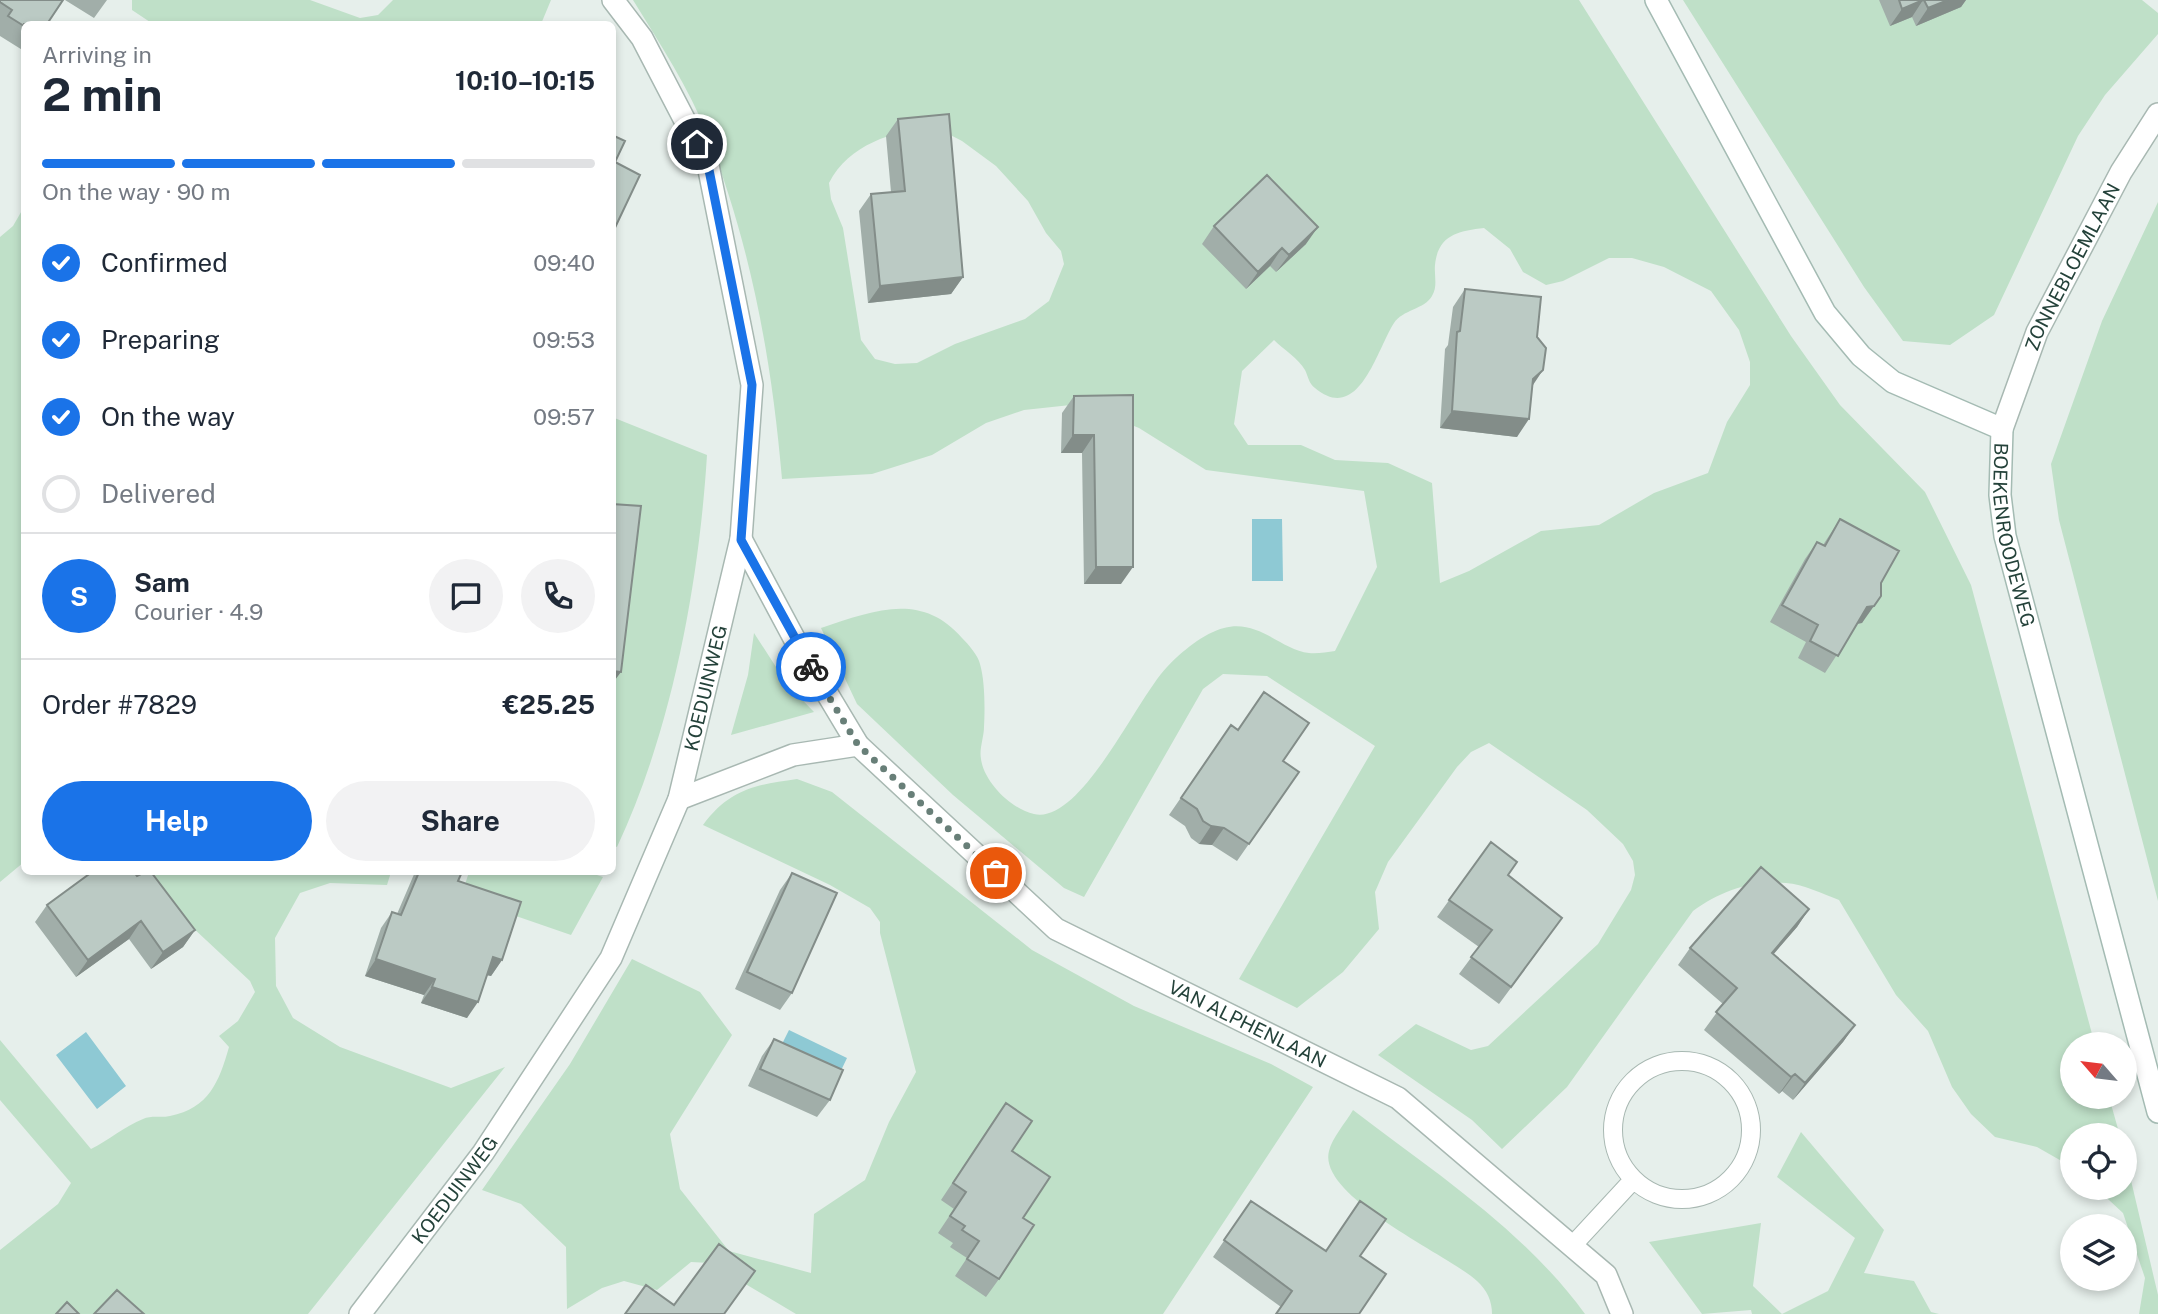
<!DOCTYPE html>
<meta charset="utf-8">
<style>
:root{--surface:#fff;--page:#f2f2f3;--text:#1f2937;--muted:#747a83;--line:#e0e1e3;--accent:#1a73e8}
body{margin:0;font-family:"Public Sans",sans-serif;background:var(--page);color:var(--text);height:100vh;display:flex;flex-direction:column;font-size:26px;white-space:nowrap}
*{box-sizing:border-box;margin:0}
p{font-size:23px;color:var(--muted)}
.icon{flex:none;width:38px;height:38px;fill:none;stroke:currentColor;stroke-width:2;stroke-linecap:round;stroke-linejoin:round}
.map{position:relative;flex:1;overflow:hidden}
.details{position:absolute;left:21px;top:21px;width:595px;height:854px;display:flex;flex-direction:column;background:var(--surface);border-radius:10px;box-shadow:0 4px 10px #0003}
.details>*{flex:none}
.needle{width:46px;rotate:298deg}
.fabs{position:absolute;left:2060px;top:1032px;display:grid;gap:14px}
.fabs a{display:grid;place-items:center;width:77px;height:77px;border-radius:50%;background:var(--surface);box-shadow:0 4px 10px #0003;font-size:35px}
.pin{position:absolute;display:grid;place-items:center;width:60px;height:60px;color:#fff;margin:-30px;border:4px solid #fff;border-radius:50%;box-shadow:0 2px 7px #0007}
.courier{position:absolute;display:grid;place-items:center;width:70px;height:70px;margin:-35px;border:5px solid #1a73e8;border-radius:50%;background:#fff;color:#222;box-shadow:0 2px 9px #0007}
.overview em{font-style:normal;font-weight:700}
.overview div{display:flex;flex-direction:column-reverse}
.overview{display:flex;align-items:center;justify-content:space-between;height:119px;padding:0 21px}
h1{font-size:46px;font-weight:700;line-height:52px}
.bar{display:grid;grid-template-columns:repeat(4,1fr);gap:10px 7px;align-content:center;height:84px;padding:0 21px}
.bar i{height:9px;border-radius:5px;background:var(--line)}
.bar .current{background:var(--accent)}
.bar p{grid-column:span 4}
.line{display:flex;align-items:center;gap:18px;padding:0 21px;border-top:2px solid var(--line)}
.line div{flex:1}
.round{display:grid;place-items:center;flex:none;width:74px;height:74px;border-radius:37px;background:var(--page)}
ol{padding:0 21px;list-style:none}
li{display:flex;align-items:center;gap:21px;height:77px}
li p{margin-inline-start:auto}
li .icon{padding:7px;border-radius:50%;background:var(--accent);color:#fff;stroke-width:4}
li:last-child{color:var(--muted)}
li i{width:38px;height:38px;border:4px solid var(--line);border-radius:50%}
.cta{display:flex;gap:14px;margin-top:auto;padding:14px 21px}
.cta a{flex:1;height:80px;border-radius:42px;background:var(--accent);color:#fff;font-size:28px;font-weight:700;line-height:80px;text-align:center}
.cta a+a{background:var(--page);color:var(--text)}
.map>svg:first-child{display:block}
.green{fill:#bfe0c8;fill-rule:evenodd}
.water{fill:#8ec9d4}
.lines{fill:none;stroke-linecap:round;stroke-linejoin:round}
.service-casing{stroke:#a8b8b2;stroke-width:20}
.minor-casing{stroke:#a8b8b2;stroke-width:24}
.tertiary-casing{stroke:#a8b8b2;stroke-width:24}
.secondary-casing{stroke:#a4bbb3;stroke-width:24}
.service{stroke:#fff;stroke-width:18}
.minor{stroke:#fff;stroke-width:21}
.tertiary{stroke:#fff;stroke-width:21}
.secondary{stroke:#fff;stroke-width:21}
.wall{fill:#a1aea9}
.shaded-wall{fill:#838d89}
.building{fill:#bbcac4;stroke:#838d89;stroke-width:2}
.done{stroke:#687f78;stroke-width:7;stroke-dasharray:0 12.6}
.route{stroke:#1a73e8;stroke-width:9}
.labels{text-anchor:middle;dominant-baseline:central;stroke-width:6;stroke-linejoin:round;paint-order:stroke}
.street-label{font-size:19px;fill:#24423a;stroke:#f7fbf9}
</style>
<div class="map">
<svg width="2158" height="1314" viewBox="0 0 2158 1314">
<rect width="100%" height="100%" fill="#e6efeb"/>
<path class="green" d="M 132,0 L 310,0 L 360,18 L 378,15 L 393,0 L 551,0 L 541,24 L 153,24 L 132,10 Z
M 633,0 L 1579,0 L 1791,336 L 1840,405 L 1925,492 L 1971,585 L 2095,1045 L 2072,1045 L 2072,1097 L 2109,1097 L 2120,1136 L 2072,1136 L 2072,1167 L 2037,1147 L 1995,1137 L 1971,1114 L 1952,1087 L 1928,1031 L 1896,995 L 1839,900 C 1823,894 1803,884 1786,883 C 1752,880 1720,891 1693,911 L 1567,1087 L 1502,1149 L 1472,1120 L 1378,1055 L 1416,1024 L 1471,1050 L 1488,1046 L 1598,944 L 1631,890 L 1635,875 L 1633,861 L 1623,844 L 1587,810 L 1489,743 L 1471,752 L 1457,767 L 1388,862 L 1375,892 L 1379,929 L 1343,972 L 1297,1008 L 1239,979 L 1375,746 L 1267,676 L 1223,674 L 1203,689 L 1084,897 L 1064,888 L 953,795 L 857,704 L 821,628 C 873,611 921,591 962,638 C 968,644 978,655 980,664 C 985,681 985,709 984,727 C 984,737 979,749 981,759 C 984,782 1011,809 1034,814 C 1081,825 1137,698 1167,667 C 1181,652 1204,633 1224,628 C 1259,619 1281,650 1309,653 C 1317,654 1327,652 1335,651 L 1377,567 L 1364,491 L 1206,470 L 1139,428 L 1080,404 L 1024,410 L 986,423 L 932,455 L 872,474 L 782,479 C 772,361 751,247 708,136 C 689,88 660,44 633,0 ZM 933,126 L 962,141 L 996,166 L 1028,201 L 1046,233 L 1061,251 L 1064,264 L 1049,301 L 1025,319 L 955,344 L 917,363 L 895,364 L 875,359 L 861,340 L 843,228 L 831,199 L 829,183 C 849,144 892,132 933,126 ZM 1484,228 L 1510,249 L 1523,272 L 1546,285 L 1563,281 L 1609,258 L 1632,258 L 1664,267 L 1711,291 L 1739,330 L 1750,362 L 1750,385 L 1727,422 L 1708,473 L 1654,493 L 1599,525 L 1541,531 L 1469,571 L 1440,583 L 1432,483 L 1388,463 L 1335,460 L 1301,445 L 1248,445 L 1234,424 L 1242,371 L 1274,340 C 1283,349 1299,359 1305,370 C 1308,376 1309,384 1315,388 C 1359,425 1377,349 1394,323 C 1402,310 1425,309 1432,296 C 1438,286 1434,276 1435,265 C 1438,235 1458,231 1484,228 Z
M 1683,0 L 2142,0 L 2158,13 L 2158,34 L 2105,95 L 2078,136 L 1994,315 L 1950,345 L 1903,341 L 1864,287 Z
M 2158,202 L 2158,901 L 2059,520 L 2051,464 L 2102,321 Z
M 24,207 L 24,862 L 0,882 L 0,237 L 13,226 Z
M 612,417 L 707,455 C 699,583 672,730 617,847 L 612,845 Z
M 754,633 L 787,684 L 814,712 L 731,735 L 748,675 Z
M 797,779 L 832,792 L 1032,950 L 1134,1006 L 1271,1064 L 1313,1087 L 1163,1314 L 796,1314 L 710,1263 L 691,1262 L 657,1290 L 624,1281 L 602,1288 L 567,1309 L 566,1247 L 521,1204 L 482,1190 L 570,1064 L 632,959 L 700,992 L 732,1035 L 670,1134 L 680,1189 L 729,1251 L 811,1273 L 814,1214 L 865,1180 L 889,1122 L 916,1072 L 880,933 L 880,922 L 870,908 L 830,885 L 703,825 C 730,789 755,785 797,779 Z
M 133,872 L 391,872 L 387,885 L 330,883 L 300,893 L 275,938 L 276,986 L 293,1018 L 340,1047 L 451,1088 L 505,1067 L 308,1314 L 0,1314 L 0,1250 L 58,1204 L 71,1183 L 0,1100 L 0,1040 L 91,1149 C 109,1140 125,1126 143,1119 C 151,1115 161,1118 170,1116 C 209,1108 219,1082 229,1047 L 219,1036 L 238,1021 L 255,992 L 250,981 Z
M 469,872 L 588,872 L 603,877 L 571,935 L 461,897 Z
M 1353,1110 C 1434,1172 1525,1231 1585,1314 L 1492,1314 C 1492,1301 1487,1290 1477,1281 C 1449,1255 1317,1197 1329,1151 C 1332,1138 1346,1122 1353,1110 Z
M 1801,1132 L 1884,1230 L 1864,1273 L 1914,1281 L 1931,1312 L 1939,1314 L 1752,1314 L 1751,1310 L 1702,1314 L 1649,1242 L 1761,1223 L 1753,1286 L 1782,1314 L 1828,1291 L 1855,1238 L 1777,1177 Z
M 2125,1155 L 2158,1295 L 2158,1314 L 2139,1314 L 2145,1278 L 2123,1213 L 2096,1188 L 2124,1188 Z"/>
<path class="water" d="M 1252,519 L 1282,519 L 1283,581 L 1252,581 Z
M 789,1030 L 847,1058 L 835,1083 L 776,1056 Z
M 86,1032 L 126,1086 L 97,1109 L 56,1055 Z"/>
<g class="lines">
<defs>
<path id="service" d="M1613 1130a69 69 0 1 1 138 0a69 69 0 1 1-138 0Z
M 1572,1246 L 1633,1180"/>
<g id="minor">
<path id="s1" d="M 741,539 L 795,640 L 858,745 L 1056,929 L 1398,1098 L 1606,1275 L 1622,1314"/>
<path d="M 679,799 L 793,755 L 858,745"/>
<path id="s2" d="M 360,1314 L 483,1153 L 611,958 L 679,799 L 741,539 L 752,385 L 708,165 L 642,38 L 613,0"/>
</g>
<g id="tertiary">
<path id="s3" d="M 2002,429 L 2037,332 L 2121,172 L 2158,114"/>
</g>
<g id="secondary">
<path id="s4" d="M 1656,0 L 1825,313 L 1861,356 L 1893,382 L 2002,429 L 2000,495 L 2005,536 L 2158,1112"/>
</g>
</defs>
<use href="#service" class="service-casing"/>
<use href="#minor" class="minor-casing"/>
<use href="#tertiary" class="tertiary-casing"/>
<use href="#secondary" class="secondary-casing"/>
<use href="#service" class="service"/>
<use href="#minor" class="minor"/>
<use href="#tertiary" class="tertiary"/>
<use href="#secondary" class="secondary"/>
</g>
<path class="wall" d="M 0,0 L 63,0 L 24,24 L 24,51 L 0,36 Z
M 65,0 L 107,0 L 94,18 Z
M 1879,0 L 1966,0 L 1961,7 L 1916,26 L 1912,17 L 1890,26 Z
M 898,119 L 963,277 L 951,294 L 868,303 L 859,211 L 871,194 L 891,192 L 886,136 Z
M 1214,226 L 1306,244 L 1276,272 L 1270,266 L 1246,289 L 1202,244 Z
M 1465,289 L 1533,386 L 1517,437 L 1440,428 L 1445,349 L 1448,345 L 1453,307 Z
M 1133,395 L 1121,584 L 1084,584 L 1082,453 L 1061,453 L 1062,413 L 1074,396 Z
M 1840,519 L 1881,583 L 1862,623 L 1857,624 L 1825,673 L 1798,658 L 1806,642 L 1770,622 L 1805,559 L 1817,542 L 1823,545 Z
M 1231,725 L 1299,772 L 1237,861 L 1212,845 L 1199,844 L 1191,838 L 1185,826 L 1169,815 Z
M 1491,842 L 1508,875 L 1550,935 L 1499,1004 L 1459,974 L 1479,947 L 1437,917 Z
M 415,872 L 462,872 L 458,881 L 502,960 L 491,976 L 487,975 L 467,1018 L 421,1003 L 424,995 L 365,976 L 381,928 L 392,912 L 397,914 Z
M 792,873 L 792,993 L 780,1010 L 735,989 L 780,890 Z
M 137,876 L 195,930 L 183,947 L 151,969 L 129,939 L 76,977 L 35,922 L 47,905 Z
M 1809,909 L 1797,927 L 1773,954 L 1855,1025 L 1843,1042 L 1793,1100 L 1782,1091 L 1779,1094 L 1704,1030 L 1723,1004 L 1678,965 L 1690,948 Z
M 774,1039 L 830,1100 L 817,1117 L 748,1086 L 762,1056 Z
M 994,1120 L 1012,1151 L 999,1279 L 986,1297 L 955,1276 L 967,1258 L 950,1247 L 953,1243 L 938,1233 L 954,1209 L 941,1200 Z
M 1251,1201 L 1326,1251 L 1360,1256 L 1281,1307 L 1213,1257 Z"/>
<path class="shaded-wall" d="M 1923,0 L 1912,17 L 1890,26 L 1902,9 Z
M 1948,0 L 1966,0 L 1961,7 L 1916,26 L 1928,8 Z
M 1318,227 L 1306,244 L 1276,272 L 1289,255 Z
M 1282,248 L 1270,266 L 1246,289 L 1258,272 Z
M 963,277 L 951,294 L 868,303 L 880,286 Z
M 1543,370 L 1531,388 L 1533,379 Z
M 1452,411 L 1529,419 L 1517,437 L 1440,428 Z
M 1073,435 L 1094,435 L 1082,453 L 1061,453 Z
M 1096,567 L 1133,567 L 1121,584 L 1084,584 Z
M 1874,606 L 1862,623 L 1855,624 L 1867,607 Z
M 612,671 L 621,672 L 612,684 Z
M 1211,826 L 1224,828 L 1212,845 L 1199,844 Z
M 1809,909 L 1797,927 L 1760,970 L 1772,953 Z
M 141,921 L 129,939 L 76,977 L 88,960 Z
M 195,930 L 183,947 L 151,969 L 163,952 Z
M 493,957 L 502,960 L 491,976 L 482,974 Z
M 376,959 L 435,979 L 424,995 L 365,976 Z
M 432,987 L 478,1002 L 467,1018 L 421,1003 Z
M 1855,1025 L 1843,1042 L 1793,1100 L 1805,1083 Z
M 1795,1074 L 1782,1091 L 1779,1094 L 1791,1077 Z"/>
<path class="building" d="M 0,0 L 63,0 L 47,24 L 24,24 L 24,26 L 8,16 L 12,10 L 0,2 Z
M 1899,0 L 1923,0 L 1902,9 Z
M 1924,0 L 1948,0 L 1928,8 Z
M 949,114 L 963,277 L 880,286 L 871,194 L 905,191 L 898,119 Z
M 612,135 L 625,141 L 615,162 L 640,175 L 612,234 Z
M 1267,175 L 1318,227 L 1289,255 L 1282,248 L 1258,272 L 1214,226 Z
M 1465,289 L 1541,297 L 1537,337 L 1546,348 L 1543,370 L 1533,379 L 1529,419 L 1452,411 L 1457,332 L 1460,331 Z
M 1133,395 L 1133,567 L 1096,567 L 1094,435 L 1073,435 L 1074,396 Z
M 612,504 L 641,506 L 621,672 L 612,671 Z
M 1840,519 L 1899,551 L 1881,583 L 1881,596 L 1874,606 L 1867,607 L 1838,656 L 1810,641 L 1818,625 L 1782,605 L 1817,542 L 1825,546 Z
M 1264,692 L 1309,723 L 1283,761 L 1299,772 L 1249,844 L 1224,828 L 1211,826 L 1203,821 L 1197,809 L 1181,798 L 1231,725 L 1238,730 Z
M 1491,842 L 1517,862 L 1508,875 L 1562,918 L 1511,987 L 1471,957 L 1492,930 L 1449,900 Z
M 1761,867 L 1809,909 L 1772,953 L 1855,1025 L 1805,1083 L 1795,1074 L 1791,1077 L 1716,1012 L 1737,988 L 1690,948 Z
M 92,872 L 134,872 L 137,876 L 145,872 L 151,872 L 195,930 L 163,952 L 141,921 L 88,960 L 47,905 Z
M 419,872 L 462,872 L 458,881 L 521,902 L 502,960 L 493,957 L 478,1002 L 432,987 L 435,979 L 376,959 L 392,912 L 401,915 Z
M 792,873 L 837,893 L 792,993 L 747,972 Z
M 774,1039 L 843,1070 L 830,1100 L 760,1069 Z
M 1006,1103 L 1032,1121 L 1012,1151 L 1050,1177 L 1023,1218 L 1034,1225 L 999,1279 L 967,1259 L 979,1241 L 962,1230 L 965,1226 L 950,1216 L 966,1192 L 953,1183 Z
M 1251,1201 L 1326,1251 L 1360,1201 L 1386,1219 L 1360,1256 L 1386,1274 L 1359,1314 L 1276,1314 L 1292,1291 L 1224,1240 Z
M 719,1244 L 755,1271 L 724,1314 L 625,1314 L 646,1285 L 674,1305 Z
M 117,1290 L 144,1314 L 94,1314 Z
M 67,1302 L 79,1314 L 56,1314 Z"/>
<g class="lines">
<path class="done" d="M 811,667 L 858,745 L 996,873"/>
<path class="route" d="M 697,144 L 708,165 L 752,385 L 741,540 L 811,667"/>
</g>
<g class="labels">
<g class="street-label">
<text stroke="none"><textPath href="#s3" startOffset="177">ZONNEBLOEMLAAN</textPath></text>
<text stroke="none"><textPath href="#s4" startOffset="679">BOEKENROODEWEG</textPath></text>
<text stroke="none"><textPath href="#s2" startOffset="723">KOEDUINWEG</textPath></text>
<text stroke="none"><textPath href="#s1" startOffset="721">VAN ALPHENLAAN</textPath></text>
<text stroke="none"><textPath href="#s2" startOffset="156">KOEDUINWEG</textPath></text>
</g>
</g>
</svg>
<div class="fabs">
<a><svg class="needle" viewBox="-14 -14 28 28"><path d="M0-13l5 13h-10z" fill="#e53935"/><path d="M0 13l5-13h-10z" fill="#747a83"/></svg></a>
<a><svg class="icon" aria-label="locate" viewBox="0 0 24 24"><circle cx="12" cy="12" r="6"/><path d="M12 2v4M12 18v4M2 12h4M18 12h4"/></svg></a>
<a><svg class="icon" aria-label="layers" viewBox="0 0 24 24"><path d="M12 4l9 5-9 5-9-5zM3 14l9 5 9-5"/></svg></a>
</div>
<div class="pin" style="left:996px;top:873px;background:#ea580c"><svg class="icon" aria-label="bag" viewBox="0 0 24 24"><path d="M5 8h14l-1 12H6zM9 8a3 3 0 0 1 6 0"/></svg></div>
<div class="pin" style="left:697px;top:144px;background:#1f2937"><svg class="icon" aria-label="home" viewBox="0 0 24 24"><path d="M3 11l9-7 9 7M6 9v11h12V9"/></svg></div>
<div class="courier" style="left:811px;top:667px"><svg class="icon" aria-label="bike" viewBox="0 0 24 24"><circle cx="6" cy="16" r="4"/><circle cx="18" cy="16" r="4"/><path d="M6 16l4-8h5l3 8M10 8l3 8H6M13 5h3"/></svg></div>
<section class="details">
<div class="overview"><div><h1>2 min</h1><p>Arriving in</p></div><em>10:10–10:15</em></div>
<div class="bar"><i class="current"></i><i class="current"></i><i class="current"></i><i></i><p>On the way · 90 m</p></div>
<ol>
<li><svg class="icon" aria-label="check" viewBox="0 0 24 24"><path d="M5 12l5 5 9-10"/></svg>Confirmed<p>09:40</p></li>
<li><svg class="icon" aria-label="check" viewBox="0 0 24 24"><path d="M5 12l5 5 9-10"/></svg>Preparing<p>09:53</p></li>
<li><svg class="icon" aria-label="check" viewBox="0 0 24 24"><path d="M5 12l5 5 9-10"/></svg>On the way<p>09:57</p></li>
<li><i></i>Delivered</li>
</ol>
<div class="line" style="height:126px"><b class="round" style="background:var(--accent);color:#fff">S</b><div><b>Sam</b><p>Courier · 4.9</p></div><a class="round"><svg class="icon" aria-label="chat" viewBox="0 0 24 24"><path d="M4 5h16v11H9l-5 4z"/></svg></a><a class="round"><svg class="icon" aria-label="phone" viewBox="0 0 24 24"><path d="M5 4h4l2 5-3 2q2 4 5 5l2-3 5 2v4C11 20 4 13 5 4z"/></svg></a></div>
<div class="line" style="height:91px"><div>Order #7829</div><b>€25.25</b></div>
<div class="cta"><a>Help</a><a>Share</a></div>
</section>
</div>
